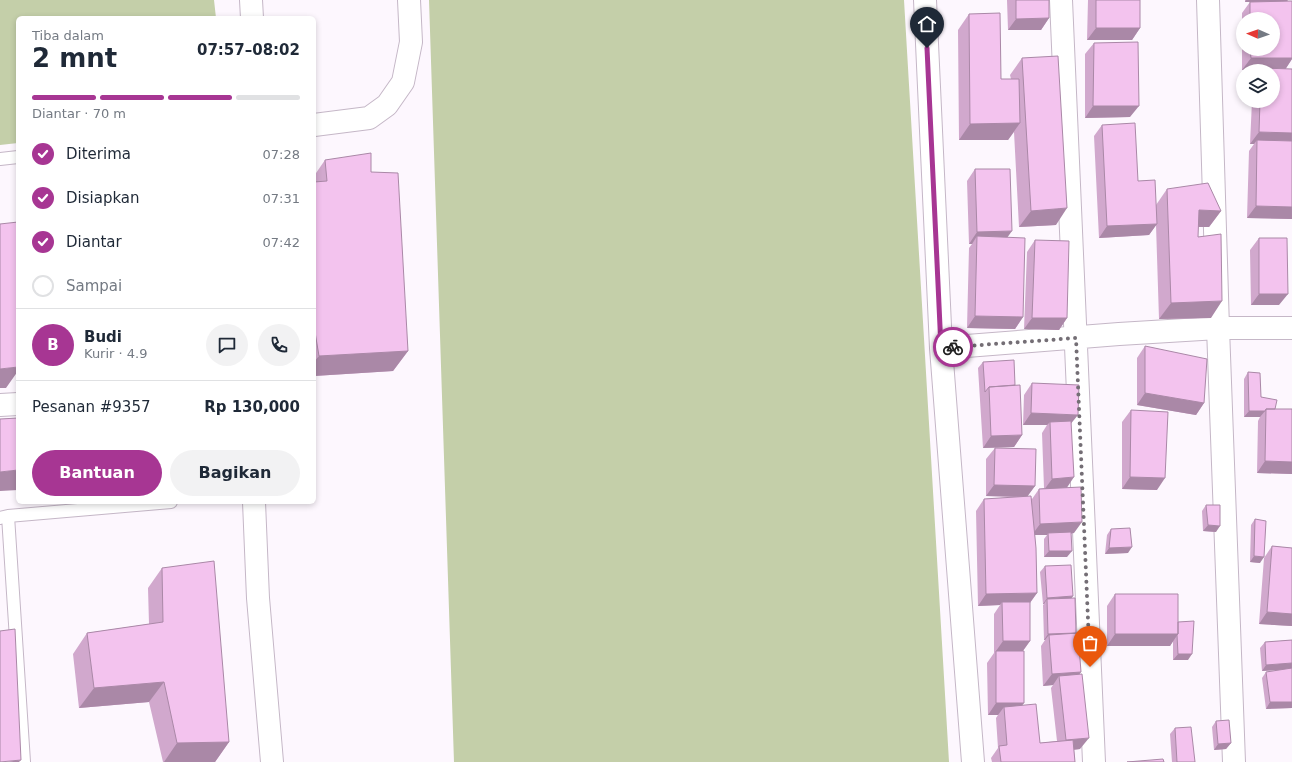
<!DOCTYPE html>
<html lang="id">
<meta charset="utf-8">
<style>
:root{--surface:#fff;--page:#f2f2f3;--text:#1f2937;--muted:#747a83;--line:#e0e1e3;--accent:#a73693}
body{margin:0;font-family:"DejaVu Sans",sans-serif;background:var(--page);color:var(--text);height:100vh;display:flex;flex-direction:column;font-size:15px;white-space:nowrap}
*{box-sizing:border-box;margin:0}
p{font-size:13px;color:var(--muted)}
.icon{flex:none;width:22px;height:22px;fill:none;stroke:currentColor;stroke-width:2;stroke-linecap:round;stroke-linejoin:round}
.map{position:relative;flex:1;overflow:hidden}
.panel{position:absolute;left:16px;top:16px;width:300px;height:488px;display:flex;flex-direction:column;background:var(--surface);border-radius:6px;box-shadow:0 2px 6px #0003}
.panel>*{flex:none}
.needle{width:26px;rotate:272deg}
.fabs{position:absolute;left:1236px;top:12px;display:grid;gap:8px}
.fabs a{display:grid;place-items:center;width:44px;height:44px;border-radius:50%;background:var(--surface);box-shadow:0 2px 6px #0003;font-size:20px}
.pin{position:absolute;display:grid;place-items:center;width:34px;height:34px;color:#fff;margin:-41px -17px;border-radius:50% 50% 50% 0;rotate:-45deg;box-shadow:0 0 4px #0007}
.pin .icon{rotate:45deg}
.courier{position:absolute;display:grid;place-items:center;width:40px;height:40px;margin:-20px;border:3px solid #a73693;border-radius:50%;background:#fff;color:#222;box-shadow:0 1px 5px #0007}
.headline em{font-style:normal;font-weight:600}
.headline div{display:flex;flex-direction:column-reverse}
.headline{display:flex;align-items:center;justify-content:space-between;height:68px;padding:0 16px}
h1{font-size:26px;font-weight:600;line-height:30px}
.bar{display:grid;grid-template-columns:repeat(4,1fr);gap:6px 4px;align-content:center;height:48px;padding:0 16px}
.bar i{height:5px;border-radius:3px;background:var(--line)}
.bar .selected{background:var(--accent)}
.bar p{grid-column:span 4}
.line{display:flex;align-items:center;gap:10px;padding:0 16px;border-top:1px solid var(--line)}
.line div{flex:1}
.round{display:grid;place-items:center;flex:none;width:42px;height:42px;border-radius:21px;background:var(--page)}
ol{padding:0 16px;list-style:none}
li{display:flex;align-items:center;gap:12px;height:44px}
li p{margin-inline-start:auto}
li .icon{padding:4px;border-radius:50%;background:var(--accent);color:#fff;stroke-width:4}
li:last-child{color:var(--muted)}
li i{width:22px;height:22px;border:2px solid var(--line);border-radius:50%}
.primary-button{display:flex;gap:8px;margin-top:auto;padding:8px 16px}
.primary-button a{flex:1;height:46px;border-radius:24px;background:var(--accent);color:#fff;font-size:16px;font-weight:600;line-height:46px;text-align:center}
.primary-button a+a{background:var(--page);color:var(--text)}
.map>svg:first-child{display:block}
.green{fill:#c4cfa9}
.lines{fill:none;stroke-linecap:round;stroke-linejoin:round}
.lane-casing{stroke:#c5b7c7;stroke-width:14}
.street-casing{stroke:#c5b7c7;stroke-width:24}
.lane{stroke:#fff;stroke-width:12}
.street{stroke:#fff;stroke-width:22}
.wall{fill:#d1a8cd;fill-rule:evenodd}
.shaded-wall{fill:#aa88a7}
.building{fill:#f3c3ee;stroke:#aa88a7}
.done{stroke:#746e75;stroke-width:4;stroke-dasharray:0 7.2}
.route{stroke:#a73693;stroke-width:5}
</style>
<div class="map">
<svg width="1292" height="762" viewBox="0 0 1292 762">
<rect width="100%" height="100%" fill="#fdf7fe"/>
<path class="green" d="M 0,0 L 214,0 L 216,18 L 18,18 L 18,143 L 0,145 Z
M 429,0 L 904,0 L 949,762 L 454,762 Z"/>
<g class="lines">
<defs>
<path id="lane" d="M 0,159 L 18,157
M 8,516 L 171,502
M 0,518 L 8,516 L 24,762"/>
<path id="street" d="M 251,0 L 252,18
M 925,0 L 941,348 L 1119,334 L 1218,328 L 1292,328
M 1061,0 L 1094,762
M 1208,0 L 1218,328 L 1234,762
M 314,125 L 369,118 L 387,105 L 403,82 L 411,42 L 409,0
M 941,348 L 973,762
M 0,405 L 18,404
M 254,502 L 258,598 L 272,762"/>
</defs>
<use href="#lane" class="lane-casing"/>
<use href="#street" class="street-casing"/>
<use href="#lane" class="lane"/>
<use href="#street" class="street"/>
</g>
<path class="wall" d="M 1007,0 L 1049,0 L 1049,18 L 1041,30 L 1008,30 Z
M 1088,0 L 1140,0 L 1140,28 L 1132,40 L 1087,40 Z
M 1245,0 L 1288,0 L 1287,1 L 1292,16 L 1292,59 L 1285,69 L 1292,69 L 1292,219 L 1247,218 L 1249,151 L 1254,144 L 1250,144 L 1252,101 L 1273,101 L 1273,71 L 1259,71 L 1260,70 L 1242,70 L 1242,13 L 1250,2 L 1245,2 ZM 1243,19 L 1273,19 L 1273,49 L 1243,49 Z
M 969,14 L 1001,79 L 1011,79 L 1010,75 L 1022,58 L 1056,225 L 1019,227 L 1014,132 L 1008,140 L 959,140 L 958,30 Z
M 1094,43 L 1130,117 L 1085,118 L 1085,54 Z
M 1102,125 L 1138,181 L 1156,205 L 1167,189 L 1221,211 L 1209,227 L 1198,227 L 1198,237 L 1211,318 L 1159,319 L 1156,225 L 1149,235 L 1099,238 L 1094,136 Z
M 325,160 L 371,172 L 408,351 L 393,371 L 314,376 L 314,176 Z
M 975,169 L 1007,237 L 1023,317 L 1015,329 L 967,328 L 969,248 L 972,244 L 969,244 L 967,181 Z
M 1259,238 L 1279,305 L 1251,305 L 1250,250 Z
M 1035,240 L 1067,318 L 1059,330 L 1024,329 L 1027,252 Z
M 1145,346 L 1204,403 L 1196,415 L 1137,405 L 1137,358 Z
M 983,362 L 1015,385 L 1022,435 L 1014,447 L 983,448 L 978,368 Z
M 1248,372 L 1261,397 L 1275,409 L 1292,409 L 1292,474 L 1257,473 L 1258,421 L 1260,417 L 1244,417 L 1244,379 Z
M 1032,383 L 1071,423 L 1067,487 L 1074,533 L 1071,534 L 1067,557 L 1044,557 L 1044,539 L 1047,535 L 1035,535 L 1037,593 L 1030,603 L 1030,641 L 1023,651 L 1022,705 L 1040,743 L 1057,741 L 1051,688 L 1053,685 L 1043,686 L 1041,646 L 1045,640 L 1044,640 L 1043,605 L 1044,604 L 1043,604 L 1040,572 L 1045,566 L 1071,598 L 1076,633 L 1079,674 L 1080,749 L 1074,750 L 1075,762 L 992,762 L 991,758 L 998,748 L 996,718 L 998,715 L 988,715 L 987,663 L 994,653 L 994,614 L 1000,605 L 978,606 L 976,511 L 984,499 L 1016,497 L 986,496 L 986,459 L 995,448 L 1035,486 L 1027,496 L 1032,499 L 1039,489 L 1044,488 L 1042,433 L 1047,425 L 1023,425 L 1024,395 Z
M 1131,410 L 1157,490 L 1122,489 L 1122,422 Z
M 1206,505 L 1216,532 L 1203,531 L 1202,511 Z
M 1255,519 L 1260,563 L 1250,562 L 1251,525 Z
M 1111,529 L 1128,553 L 1105,554 L 1107,535 Z
M 1272,546 L 1292,548 L 1292,626 L 1259,624 L 1264,558 Z
M 162,568 L 229,742 L 215,762 L 163,762 L 149,702 L 79,708 L 73,654 L 87,633 L 149,624 L 148,588 Z
M 1115,594 L 1178,622 L 1188,660 L 1173,660 L 1173,641 L 1170,646 L 1107,646 L 1107,606 Z
M 1292,640 L 1292,708 L 1266,709 L 1262,678 L 1266,672 L 1281,670 L 1262,671 L 1260,648 L 1265,642 Z
M 1216,721 L 1231,743 L 1226,749 L 1214,750 L 1212,727 Z
M 1175,728 L 1195,762 L 1172,762 L 1170,734 Z"/>
<path class="shaded-wall" d="M 1246,0 L 1288,0 L 1286,2 L 1245,2 Z
M 1049,18 L 1041,30 L 1008,30 L 1016,19 Z
M 1096,28 L 1140,28 L 1132,40 L 1087,40 Z
M 1251,58 L 1292,58 L 1292,59 L 1285,70 L 1261,68 L 1260,70 L 1242,70 Z
M 1093,106 L 1139,106 L 1130,117 L 1085,118 Z
M 1020,123 L 1008,140 L 959,140 L 970,124 Z
M 1259,132 L 1292,133 L 1292,145 L 1257,140 L 1254,144 L 1250,144 Z
M 1256,206 L 1292,207 L 1292,219 L 1247,218 Z
M 1067,208 L 1056,225 L 1019,227 L 1031,211 Z
M 1199,210 L 1221,211 L 1209,227 L 1187,227 Z
M 1157,224 L 1149,235 L 1099,238 L 1107,226 Z
M 1012,231 L 1004,242 L 977,236 L 972,244 L 969,244 L 977,232 Z
M 1259,294 L 1288,294 L 1279,305 L 1251,305 Z
M 1222,301 L 1211,318 L 1159,319 L 1171,303 Z
M 975,316 L 1023,317 L 1015,329 L 967,328 Z
M 1032,318 L 1067,318 L 1059,330 L 1024,329 Z
M 408,351 L 393,371 L 314,376 L 314,362 L 319,356 Z
M 18,367 L 18,371 L 6,388 L 0,388 L 0,369 Z
M 1145,393 L 1204,403 L 1196,415 L 1137,405 Z
M 1249,411 L 1265,411 L 1260,417 L 1244,417 Z
M 1031,413 L 1078,415 L 1069,426 L 1050,422 L 1047,425 L 1023,425 Z
M 1022,435 L 1014,447 L 983,448 L 991,436 Z
M 1265,461 L 1292,462 L 1292,474 L 1257,473 Z
M 18,470 L 18,490 L 0,491 L 0,472 Z
M 1074,477 L 1066,489 L 1044,490 L 1052,479 Z
M 1130,477 L 1165,478 L 1157,490 L 1122,489 Z
M 994,485 L 1035,486 L 1027,497 L 986,496 Z
M 1082,522 L 1074,533 L 1048,535 L 1048,533 L 1047,535 L 1032,535 L 1040,524 Z
M 1208,525 L 1220,526 L 1216,532 L 1203,531 Z
M 1132,547 L 1128,553 L 1105,554 L 1109,548 Z
M 1049,551 L 1072,551 L 1067,557 L 1044,557 Z
M 1254,556 L 1264,557 L 1260,563 L 1250,562 Z
M 1037,593 L 1029,604 L 1002,602 L 1000,605 L 978,606 L 986,594 Z
M 1073,596 L 1069,602 L 1047,599 L 1044,604 L 1043,604 L 1047,598 Z
M 1267,612 L 1292,614 L 1292,626 L 1259,624 Z
M 1076,633 L 1049,635 L 1045,640 L 1044,640 L 1048,634 Z
M 1115,634 L 1178,634 L 1170,646 L 1107,646 Z
M 1003,641 L 1030,641 L 1022,652 L 996,651 Z
M 1178,654 L 1192,654 L 1188,660 L 1173,660 Z
M 1292,663 L 1292,669 L 1262,671 L 1266,665 Z
M 1081,672 L 1073,684 L 1059,676 L 1053,685 L 1043,686 L 1052,674 Z
M 164,682 L 149,702 L 79,708 L 94,688 Z
M 1270,702 L 1292,702 L 1292,708 L 1266,709 Z
M 996,703 L 1024,703 L 1016,714 L 1004,707 L 998,715 L 988,715 Z
M 1089,738 L 1080,749 L 1058,751 L 1066,740 Z
M 229,742 L 215,762 L 164,762 L 177,743 Z
M 1231,743 L 1226,749 L 1214,750 L 1218,744 Z
M 21,760 L 19,762 L 6,762 Z"/>
<path class="building" d="M 1016,0 L 1049,0 L 1049,18 L 1016,19 Z
M 1096,0 L 1140,0 L 1140,28 L 1096,28 Z
M 1292,1 L 1292,58 L 1251,58 L 1250,49 L 1273,49 L 1273,19 L 1250,19 L 1250,2 Z
M 1000,13 L 1001,79 L 1019,79 L 1020,123 L 970,124 L 969,14 Z
M 1138,42 L 1139,106 L 1093,106 L 1094,43 Z
M 1058,56 L 1067,208 L 1031,211 L 1022,58 Z
M 1261,68 L 1292,69 L 1292,133 L 1259,132 L 1260,101 L 1273,101 L 1273,71 L 1261,71 Z
M 1135,123 L 1138,181 L 1155,180 L 1157,224 L 1107,226 L 1102,125 Z
M 1257,140 L 1292,141 L 1292,207 L 1256,206 Z
M 371,153 L 371,172 L 398,173 L 408,351 L 319,356 L 314,326 L 314,182 L 327,181 L 325,160 Z
M 975,169 L 1010,169 L 1012,231 L 977,232 Z
M 1208,183 L 1221,211 L 1199,210 L 1198,237 L 1221,234 L 1222,301 L 1171,303 L 1167,189 Z
M 18,222 L 18,325 L 17,326 L 18,339 L 18,367 L 0,369 L 0,224 Z
M 977,236 L 1025,238 L 1023,317 L 975,316 Z
M 1259,238 L 1287,238 L 1288,294 L 1259,294 Z
M 1035,240 L 1069,241 L 1067,318 L 1032,318 Z
M 1145,346 L 1207,359 L 1204,403 L 1145,393 Z
M 1014,360 L 1015,385 L 989,387 L 985,392 L 983,362 Z
M 1248,372 L 1260,373 L 1261,397 L 1277,400 L 1275,409 L 1266,409 L 1265,411 L 1249,411 Z
M 1032,383 L 1079,385 L 1078,415 L 1031,413 Z
M 1020,385 L 1022,435 L 991,436 L 989,387 Z
M 1266,409 L 1292,409 L 1292,462 L 1265,461 Z
M 1131,410 L 1168,412 L 1165,478 L 1130,477 Z
M 18,418 L 18,470 L 0,472 L 0,419 Z
M 1071,421 L 1074,477 L 1052,479 L 1050,422 Z
M 995,448 L 1036,449 L 1035,486 L 994,485 Z
M 1081,487 L 1082,522 L 1040,524 L 1039,489 Z
M 1031,496 L 1036,548 L 1037,593 L 986,594 L 984,499 Z
M 1206,505 L 1220,505 L 1220,526 L 1208,525 Z
M 1255,519 L 1266,521 L 1264,557 L 1254,556 Z
M 1130,528 L 1132,547 L 1109,548 L 1111,529 Z
M 1071,532 L 1072,551 L 1049,551 L 1048,533 Z
M 1272,546 L 1292,548 L 1292,614 L 1267,612 Z
M 214,561 L 229,742 L 177,743 L 164,682 L 94,688 L 87,633 L 163,622 L 162,568 Z
M 1071,565 L 1073,596 L 1047,598 L 1045,566 Z
M 1115,594 L 1178,594 L 1178,634 L 1115,634 Z
M 1075,598 L 1076,633 L 1048,634 L 1047,599 Z
M 1002,602 L 1030,602 L 1030,641 L 1003,641 Z
M 1194,621 L 1192,654 L 1178,654 L 1177,635 L 1178,634 L 1178,622 Z
M 15,629 L 21,760 L 0,762 L 0,631 Z
M 1078,633 L 1081,672 L 1052,674 L 1049,635 Z
M 1292,640 L 1292,663 L 1266,665 L 1265,642 Z
M 996,651 L 1024,651 L 1024,703 L 996,703 Z
M 1292,668 L 1292,702 L 1270,702 L 1266,672 Z
M 1082,674 L 1089,738 L 1066,740 L 1059,676 Z
M 1036,704 L 1040,743 L 1073,740 L 1075,762 L 1001,762 L 999,746 L 1007,745 L 1004,707 Z
M 1229,720 L 1231,743 L 1218,744 L 1216,721 Z
M 1191,727 L 1195,762 L 1177,762 L 1175,728 Z
M 1163,759 L 1164,762 L 1127,762 Z"/>
<g class="lines">
<path class="done" d="M 953,347 L 1076,338 L 1090,667"/>
<path class="route" d="M 927,48 L 941,348 L 953,347"/>
</g>
</svg>
<div class="fabs">
<a><svg class="needle" viewBox="-14 -14 28 28"><path d="M0-13l5 13h-10z" fill="#e53935"/><path d="M0 13l5-13h-10z" fill="#747a83"/></svg></a>
<a><svg class="icon" aria-label="layers" viewBox="0 0 24 24"><path d="M12 4l9 5-9 5-9-5zM3 14l9 5 9-5"/></svg></a>
</div>
<div class="pin" style="left:1090px;top:667px;background:#ea580c"><svg class="icon" aria-label="bag" viewBox="0 0 24 24"><path d="M5 8h14l-1 12H6zM9 8a3 3 0 0 1 6 0"/></svg></div>
<div class="pin" style="left:927px;top:48px;background:#1f2937"><svg class="icon" aria-label="home" viewBox="0 0 24 24"><path d="M3 11l9-7 9 7M6 9v11h12V9"/></svg></div>
<div class="courier" style="left:953px;top:347px"><svg class="icon" aria-label="bike" viewBox="0 0 24 24"><circle cx="6" cy="16" r="4"/><circle cx="18" cy="16" r="4"/><path d="M6 16l4-8h5l3 8M10 8l3 8H6M13 5h3"/></svg></div>
<section class="panel">
<div class="headline"><div><h1>2 mnt</h1><p>Tiba dalam</p></div><em>07:57–08:02</em></div>
<div class="bar"><i class="selected"></i><i class="selected"></i><i class="selected"></i><i></i><p>Diantar · 70 m</p></div>
<ol>
<li><svg class="icon" aria-label="check" viewBox="0 0 24 24"><path d="M5 12l5 5 9-10"/></svg>Diterima<p>07:28</p></li>
<li><svg class="icon" aria-label="check" viewBox="0 0 24 24"><path d="M5 12l5 5 9-10"/></svg>Disiapkan<p>07:31</p></li>
<li><svg class="icon" aria-label="check" viewBox="0 0 24 24"><path d="M5 12l5 5 9-10"/></svg>Diantar<p>07:42</p></li>
<li><i></i>Sampai</li>
</ol>
<div class="line" style="height:72px"><b class="round" style="background:var(--accent);color:#fff">B</b><div><b>Budi</b><p>Kurir · 4.9</p></div><a class="round"><svg class="icon" aria-label="chat" viewBox="0 0 24 24"><path d="M4 5h16v11H9l-5 4z"/></svg></a><a class="round"><svg class="icon" aria-label="phone" viewBox="0 0 24 24"><path d="M5 4h4l2 5-3 2q2 4 5 5l2-3 5 2v4C11 20 4 13 5 4z"/></svg></a></div>
<div class="line" style="height:52px"><div>Pesanan #9357</div><b>Rp 130,000</b></div>
<div class="primary-button"><a>Bantuan</a><a>Bagikan</a></div>
</section>
</div>
